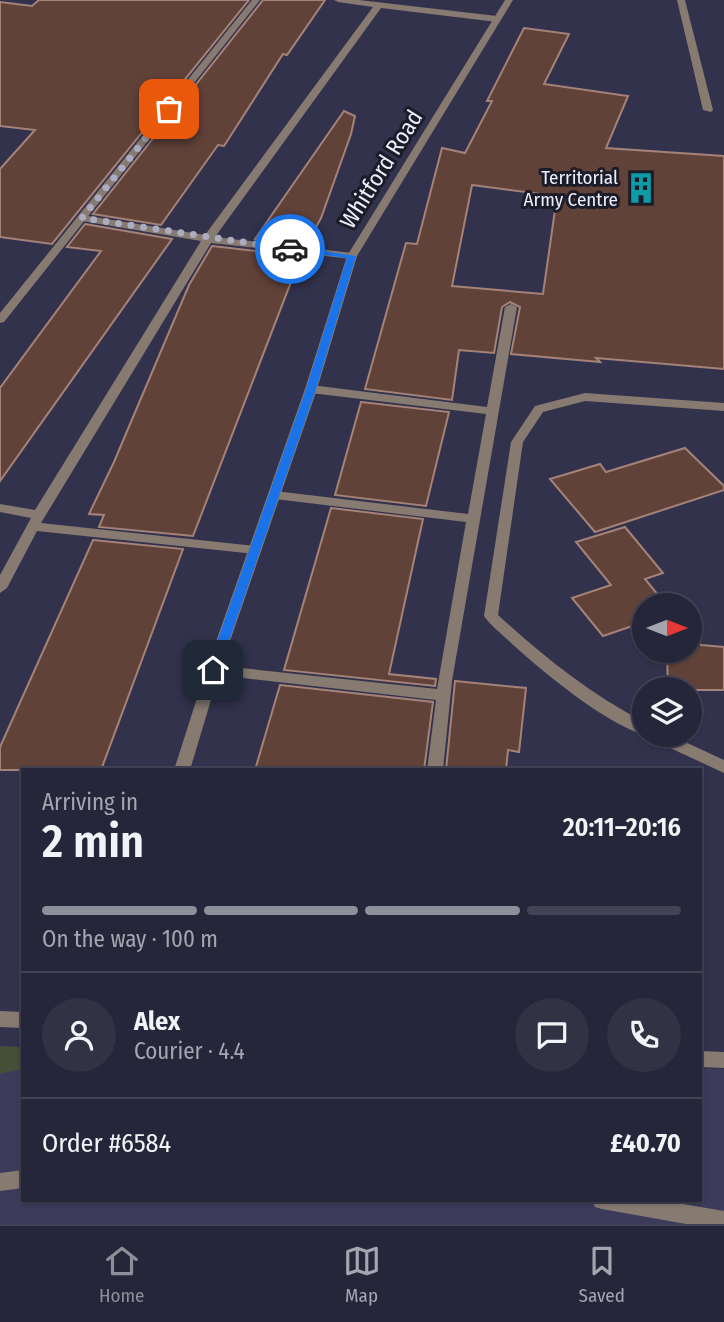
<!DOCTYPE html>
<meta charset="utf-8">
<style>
:root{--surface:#26263a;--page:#323245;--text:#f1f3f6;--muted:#a4a5af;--line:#424354;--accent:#8c9099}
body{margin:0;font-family:"Fira Sans Condensed",sans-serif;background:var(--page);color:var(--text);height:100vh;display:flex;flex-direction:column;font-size:26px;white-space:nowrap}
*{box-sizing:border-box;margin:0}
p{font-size:23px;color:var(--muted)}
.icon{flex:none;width:38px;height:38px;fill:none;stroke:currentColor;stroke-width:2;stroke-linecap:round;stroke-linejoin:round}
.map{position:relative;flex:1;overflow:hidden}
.side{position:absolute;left:21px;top:768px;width:681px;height:434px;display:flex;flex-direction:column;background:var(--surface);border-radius:0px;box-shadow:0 2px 5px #0004,0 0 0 2px var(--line)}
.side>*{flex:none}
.needle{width:46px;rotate:90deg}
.fabs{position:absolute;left:632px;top:593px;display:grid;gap:14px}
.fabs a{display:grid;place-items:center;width:70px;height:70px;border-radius:50%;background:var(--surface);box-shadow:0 2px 5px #0004,0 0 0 2px var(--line);font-size:35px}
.pin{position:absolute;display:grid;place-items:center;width:60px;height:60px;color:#fff;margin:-30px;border-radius:14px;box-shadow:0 4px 10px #0006}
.courier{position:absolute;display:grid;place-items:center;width:70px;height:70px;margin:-35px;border:5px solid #1a73e8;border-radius:50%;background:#fff;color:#222;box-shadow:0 2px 9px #0007}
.summary em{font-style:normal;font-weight:600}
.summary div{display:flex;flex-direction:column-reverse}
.summary{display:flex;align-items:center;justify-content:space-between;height:119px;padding:0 21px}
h1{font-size:46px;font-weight:600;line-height:52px}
.bar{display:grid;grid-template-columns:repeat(4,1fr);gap:10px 7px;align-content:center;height:84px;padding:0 21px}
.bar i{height:9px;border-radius:5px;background:var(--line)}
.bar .current{background:var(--accent)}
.bar p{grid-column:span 4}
.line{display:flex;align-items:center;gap:18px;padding:0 21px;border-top:2px solid var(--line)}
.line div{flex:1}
.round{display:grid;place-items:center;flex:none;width:74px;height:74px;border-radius:37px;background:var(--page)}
.dock{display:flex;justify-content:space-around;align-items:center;height:98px;border-top:2px solid var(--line);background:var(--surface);font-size:19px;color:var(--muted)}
.dock a{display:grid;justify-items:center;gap:4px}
.dock .current{color:var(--accent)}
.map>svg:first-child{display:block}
.built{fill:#3c3b5c}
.green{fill:#434f37}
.building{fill:#614239;stroke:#a58278;stroke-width:2;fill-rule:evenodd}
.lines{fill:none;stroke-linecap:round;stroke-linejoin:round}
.lane{fill:#877a71;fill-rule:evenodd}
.street{fill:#877a71;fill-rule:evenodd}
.route{fill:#1a73e8}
.done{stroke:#abacc0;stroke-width:7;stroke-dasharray:0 12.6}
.labels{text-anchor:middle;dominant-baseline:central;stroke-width:6;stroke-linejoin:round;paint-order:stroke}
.far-poi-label{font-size:19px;fill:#ecedfe;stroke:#1c1c28;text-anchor:end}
.street-label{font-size:23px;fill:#ecedfe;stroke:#1c1c28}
</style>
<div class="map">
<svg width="724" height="1224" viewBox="0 0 724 1224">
<rect width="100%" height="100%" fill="#33324d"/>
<path class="built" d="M 0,1046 L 23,1047 L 23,1200 L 700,1200 L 700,1069 L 724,1069 L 724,1224 L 0,1224 Z"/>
<path class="green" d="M 0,1046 L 23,1047 L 23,1069 L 0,1074 Z"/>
<path class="building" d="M 39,0 L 249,0 L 52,244 L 0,237 L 0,169 L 35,130 L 0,126 L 0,2 L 32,6 Z
M 263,0 L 325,0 L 287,55 L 283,54 L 224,146 L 218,145 L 161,225 L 93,214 Z
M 524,28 L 569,34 L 544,84 L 628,96 L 606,148 L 724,156 L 724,369 L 596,358 L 600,362 L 511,354 L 520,307 L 510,302 L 502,307 L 494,353 L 459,350 L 452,400 L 365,389 L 406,243 L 417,244 L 442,148 L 465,153 L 492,101 L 487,101 ZM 472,185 L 557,196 L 543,294 L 452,286 Z
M 344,111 L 355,116 L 351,134 L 321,218 L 306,245 L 255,239 Z
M 85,224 L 172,239 L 0,481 L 0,388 L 101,251 L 67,247 Z
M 212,246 L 301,256 L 193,536 L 99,527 L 104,515 L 89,514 L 114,462 L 189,285 Z
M 361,402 L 449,412 L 426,506 L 335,495 Z
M 685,448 L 724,486 L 724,490 L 595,532 L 550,479 L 600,464 L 606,472 Z
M 331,508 L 423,519 L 389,674 L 436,679 L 435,686 L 284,670 Z
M 625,527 L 663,573 L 645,579 L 667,606 L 644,606 L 644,622 L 603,636 L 572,598 L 611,585 L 576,542 Z
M 93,540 L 183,549 L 101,770 L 0,770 L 0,747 Z
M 690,632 L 701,645 L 724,647 L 724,690 L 668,690 L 667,651 L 690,651 Z
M 455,681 L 526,688 L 519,752 L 508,750 L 506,770 L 446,770 Z
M 280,685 L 433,702 L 424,770 L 255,770 Z"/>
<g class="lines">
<path class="lane" d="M 334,0 L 359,0 L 497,16 L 501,19 L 497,22 L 381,8 L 215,237 L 352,253 L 357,256 L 352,259 L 211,243 L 41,523 L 255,546 L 262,550 L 255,554 L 37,531 L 7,588 L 0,593 L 0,575 L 31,518 L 0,512 L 0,504 L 35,510 L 201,241 L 82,221 L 77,218 L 82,215 L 205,235 L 373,7 L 338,2 Z
M 677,0 L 685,0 L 713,110 L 711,112 L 703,110 Z
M 511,304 L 517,307 L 452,681 L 443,770 L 427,770 L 436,700 L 208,674 L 206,670 L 208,666 L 213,665 L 437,689 L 466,522 L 275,499 L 269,495 L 275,491 L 468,514 L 486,414 L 311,393 L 305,389 L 311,385 L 487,407 L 505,307 Z
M 23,1170 L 23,1188 L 0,1191 L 0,1173 Z
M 592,1200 L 660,1200 L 724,1211 L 724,1224 L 686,1224 L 602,1209 L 595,1207 Z"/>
<path class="street" d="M 252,0 L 260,0 L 4,322 L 0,323 L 0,313 Z
M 505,0 L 513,0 L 357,256 L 317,389 L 220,670 L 190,770 L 174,770 L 206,670 L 305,389 L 347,256 Z
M 585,393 L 724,403 L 724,411 L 585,401 L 543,412 L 523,442 L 498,615 C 543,656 590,694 644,722 L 644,735 C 602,721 544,673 511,643 C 502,634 491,626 484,616 L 511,442 L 535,406 Z
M 648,735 L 670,735 L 724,760 L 724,773 L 651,739 Z
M 0,1011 L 23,1012 L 23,1028 L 0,1027 Z
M 700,1051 L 724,1052 L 724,1068 L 700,1067 Z"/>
</g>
<path class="route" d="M 290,246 L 356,256 L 316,389 L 219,670 L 213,674 L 207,670 L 306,389 L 347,258 L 287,250 Z"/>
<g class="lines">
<path class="done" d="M 169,109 L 82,218 L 290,249"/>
</g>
<defs>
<symbol id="building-bare" viewBox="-9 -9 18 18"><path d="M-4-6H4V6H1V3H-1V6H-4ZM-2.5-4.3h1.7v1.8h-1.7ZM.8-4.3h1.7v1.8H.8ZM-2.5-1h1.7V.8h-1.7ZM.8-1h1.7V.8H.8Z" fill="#0f9aa8" stroke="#1c1c28" stroke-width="2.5" paint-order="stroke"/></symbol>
</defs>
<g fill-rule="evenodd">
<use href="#building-bare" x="619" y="166" width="44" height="44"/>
</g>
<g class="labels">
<g class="far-poi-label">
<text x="618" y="177">Territorial<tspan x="618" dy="22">Army Centre</tspan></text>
</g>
<g class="street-label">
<text transform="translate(381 169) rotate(-58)">Whitford Road</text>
</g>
</g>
</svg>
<div class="fabs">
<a><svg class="needle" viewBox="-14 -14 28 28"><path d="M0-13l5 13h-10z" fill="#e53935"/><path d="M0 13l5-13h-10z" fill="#a4a5af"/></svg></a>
<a><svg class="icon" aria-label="layers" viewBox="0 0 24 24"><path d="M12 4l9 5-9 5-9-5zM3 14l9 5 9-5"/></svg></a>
</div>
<div class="pin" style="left:169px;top:109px;background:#ea580c"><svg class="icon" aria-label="bag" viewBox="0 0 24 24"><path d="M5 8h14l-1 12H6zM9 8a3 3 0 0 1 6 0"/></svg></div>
<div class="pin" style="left:213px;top:670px;background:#1f2937"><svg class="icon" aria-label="home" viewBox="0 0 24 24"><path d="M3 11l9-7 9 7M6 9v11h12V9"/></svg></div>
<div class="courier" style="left:290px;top:249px"><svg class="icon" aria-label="car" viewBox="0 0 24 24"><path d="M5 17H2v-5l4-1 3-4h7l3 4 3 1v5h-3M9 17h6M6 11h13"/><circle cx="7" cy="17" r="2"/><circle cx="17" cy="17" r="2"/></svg></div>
<section class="side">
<div class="summary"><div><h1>2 min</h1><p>Arriving in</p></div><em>20:11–20:16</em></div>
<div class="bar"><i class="current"></i><i class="current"></i><i class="current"></i><i></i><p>On the way · 100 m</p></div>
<div class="line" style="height:126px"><a class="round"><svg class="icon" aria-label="person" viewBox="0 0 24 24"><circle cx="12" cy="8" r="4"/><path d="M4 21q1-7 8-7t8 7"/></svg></a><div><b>Alex</b><p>Courier · 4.4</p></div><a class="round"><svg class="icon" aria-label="chat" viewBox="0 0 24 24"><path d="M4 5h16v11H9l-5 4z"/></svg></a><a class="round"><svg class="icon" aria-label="phone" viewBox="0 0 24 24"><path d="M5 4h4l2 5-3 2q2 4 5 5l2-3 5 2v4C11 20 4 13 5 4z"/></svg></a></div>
<div class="line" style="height:91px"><div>Order #6584</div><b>£40.70</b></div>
</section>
</div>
<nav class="dock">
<a class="current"><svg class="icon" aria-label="home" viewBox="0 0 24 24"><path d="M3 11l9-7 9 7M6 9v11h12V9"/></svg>Home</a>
<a><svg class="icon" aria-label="map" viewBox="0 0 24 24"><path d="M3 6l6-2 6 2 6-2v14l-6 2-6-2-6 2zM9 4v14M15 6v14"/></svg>Map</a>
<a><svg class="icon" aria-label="saved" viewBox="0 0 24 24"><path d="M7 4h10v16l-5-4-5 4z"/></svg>Saved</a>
</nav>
